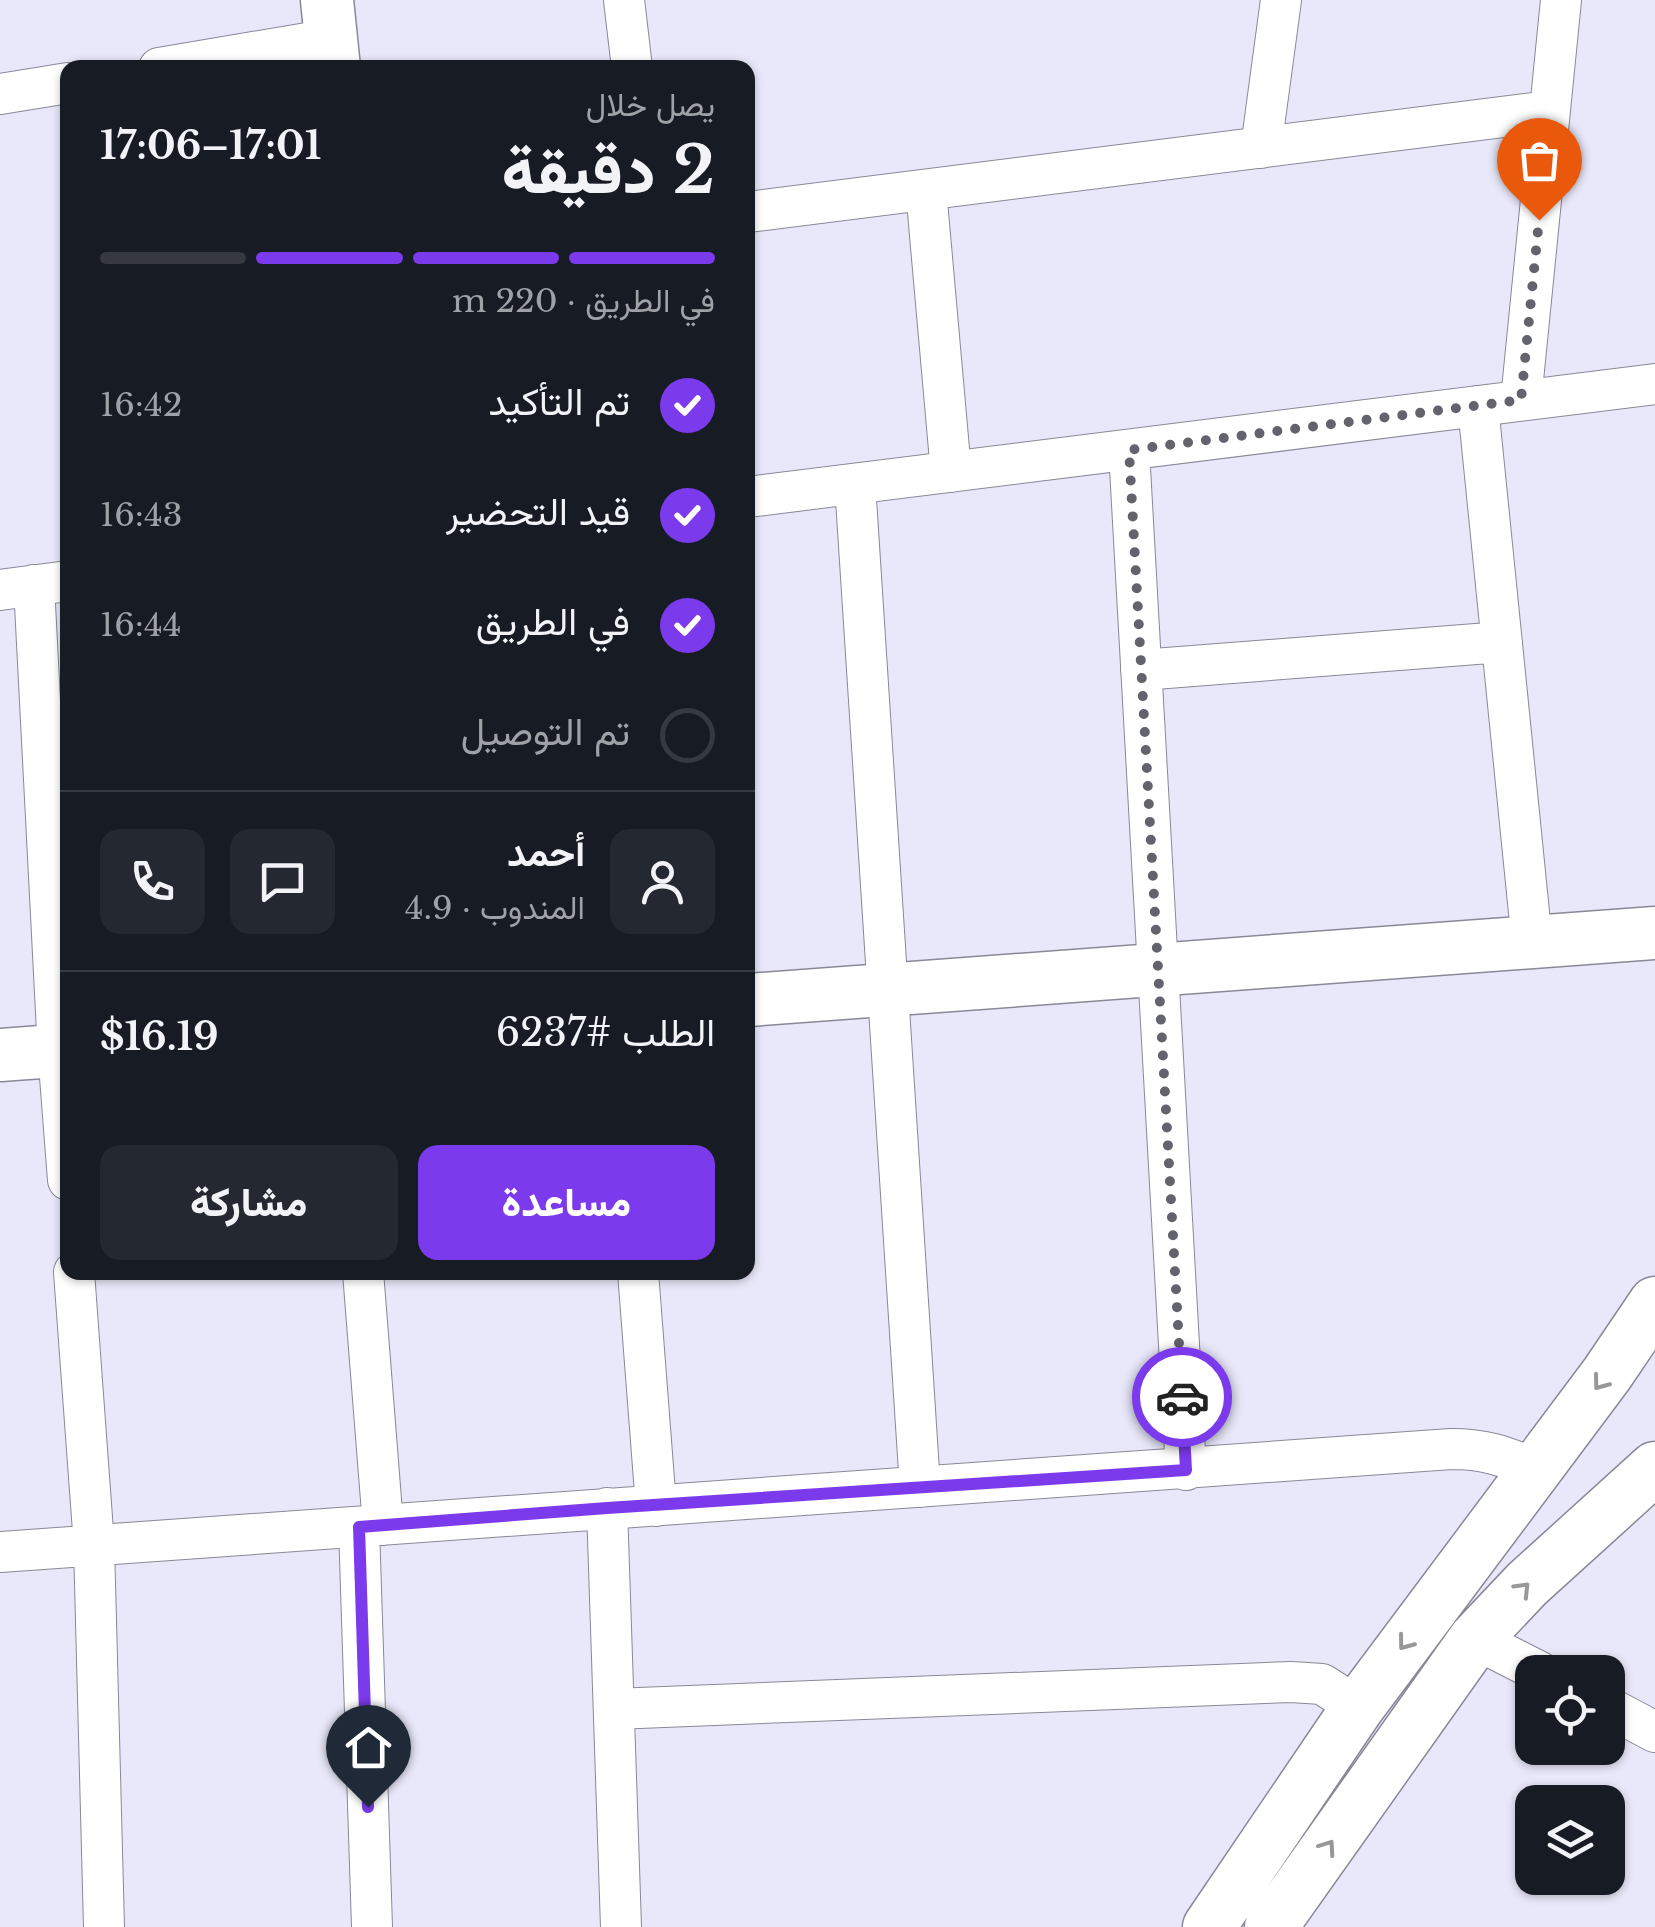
<!DOCTYPE html>
<html lang="ar">
<meta charset="utf-8">
<style>
:root{--surface:#171b24;--page:#242831;--text:#f1f3f6;--muted:#9ea1a6;--line:#363941;--accent:#7c3aed}
body{margin:0;font-family:"Libre Baskerville",Vazirmatn,serif;background:var(--page);color:var(--text);direction:rtl;height:100vh;display:flex;flex-direction:column;font-size:38px;white-space:nowrap}
*{box-sizing:border-box;margin:0}
p{font-size:32px;color:var(--muted)}
.icon{flex:none;width:55px;height:55px;fill:none;stroke:currentColor;stroke-width:2;stroke-linecap:round;stroke-linejoin:round}
.map{position:relative;flex:1;overflow:hidden;direction:ltr}
.side{position:absolute;left:60px;top:60px;width:695px;height:1220px;display:flex;flex-direction:column;background:var(--surface);border-radius:20px;box-shadow:0 2px 8px #0004;direction:rtl}
.side>*{flex:none}
.tools{position:absolute;left:1515px;top:1655px;display:grid;gap:20px}
.tools a{display:grid;place-items:center;width:110px;height:110px;border-radius:20px;background:var(--surface);box-shadow:0 2px 8px #0004;font-size:50px}
.pin{position:absolute;display:grid;place-items:center;width:85px;height:85px;color:#fff;margin:-102px -42px;border-radius:50% 50% 50% 0;rotate:-45deg;box-shadow:0 0 10px #0007}
.pin .icon{rotate:45deg}
.courier{position:absolute;display:grid;place-items:center;width:100px;height:100px;margin:-50px;border:8px solid #7c3aed;border-radius:50%;background:#fff;color:#222;box-shadow:0 2px 12px #0007}
.summary em{font-style:normal;font-weight:800}
.summary div{display:flex;flex-direction:column-reverse}
.summary{display:flex;align-items:center;justify-content:space-between;height:170px;padding:0 40px}
h1{font-size:65px;font-weight:800;line-height:75px}
.bar{display:grid;grid-template-columns:repeat(4,1fr);gap:15px 10px;align-content:center;height:120px;padding:0 40px}
.bar i{height:12px;border-radius:8px;background:var(--line)}
.bar .selected{background:var(--accent)}
.bar p{grid-column:span 4}
.line{display:flex;align-items:center;gap:25px;padding:0 40px;border-top:2px solid var(--line)}
.line div{flex:1}
.round{display:grid;place-items:center;flex:none;width:105px;height:105px;border-radius:20px;background:var(--page)}
ol{padding:0 40px;list-style:none}
li{display:flex;align-items:center;gap:30px;height:110px}
li p{margin-inline-start:auto}
li .icon{padding:10px;border-radius:50%;background:var(--accent);color:#fff;stroke-width:4}
li:last-child{color:var(--muted)}
li i{width:55px;height:55px;border:5px solid var(--line);border-radius:50%}
.button{display:flex;gap:20px;margin-top:auto;padding:20px 40px}
.button a{flex:1;height:115px;border-radius:20px;background:var(--accent);color:#fff;font-size:40px;font-weight:800;line-height:115px;text-align:center}
.button a+a{background:var(--page);color:var(--text)}
.map>svg:first-child{display:block}
.lines{fill:none;stroke-linecap:round;stroke-linejoin:round}
.minor-casing{stroke:#898898;stroke-width:42}
.tertiary-casing{stroke:#898898;stroke-width:55}
.minor{stroke:#fff;stroke-width:40}
.tertiary{stroke:#fff;stroke-width:52}
.oneway{stroke:#98989b}
.done{stroke:#63636d;stroke-width:10;stroke-dasharray:0 18}
.route{stroke:#7c3aed;stroke-width:12}
</style>
<div class="map">
<svg width="1655" height="1927" viewBox="0 0 1655 1927">
<rect width="100%" height="100%" fill="#e8e8fa"/>
<g class="lines">
<defs>
<path id="minor" d="M 624,0 L 632,68
M 159,68 L 331,39
M 0,94 L 68,83
M 1261,148 L 1281,0
M 926,190 L 951,472
M 748,212 L 1550,111
M 1521,400 L 1561,0
M 1478,406 L 1532,942
M 1129,450 L 1186,1470
M 855,484 L 920,1487
M 748,497 L 1655,384
M 34,585 L 58,1051 L 68,1180
M 0,590 L 68,581
M 1141,670 L 1502,642
M 74,1272 L 94,1545 L 104,1927
M 363,1272 L 383,1525
M 638,1272 L 656,1506
M 607,1508 L 621,1927
M 359,1527 L 372,1927
M 0,1552 L 1451,1449 C 1485,1449 1504,1456 1535,1469
M 1475,1639 L 1540,1672
M 1608,1707 L 1655,1732
M 614,1709 L 1291,1682 L 1322,1684 L 1358,1707"/>
<path id="tertiary" d="M 327,0 L 334,68
M 748,1000 L 1655,933
M 0,1055 L 68,1050
M 1209,1927 L 1358,1707 L 1607,1374 L 1655,1303
M 1271,1927 L 1475,1639 L 1527,1584 L 1655,1468"/>
</defs>
<use href="#minor" class="minor-casing"/>
<use href="#tertiary" class="tertiary-casing"/>
<use href="#minor" class="minor"/>
<use href="#tertiary" class="tertiary"/>
</g>
<defs><path id="oneway-chevron" d="M-2-3.5L2.5 0L-2 3.5" fill="none" stroke-width="1.6" stroke-linecap="round" stroke-linejoin="round" transform="scale(2.5)"/></defs>
<g class="oneway">
<use href="#oneway-chevron" transform="translate(1600 1383) rotate(127)"/>
<use href="#oneway-chevron" transform="translate(1523 1589) rotate(-46)"/>
<use href="#oneway-chevron" transform="translate(1405 1643) rotate(127)"/>
<use href="#oneway-chevron" transform="translate(1328 1847) rotate(-55)"/>
</g>
<g class="lines">
<path class="done" d="M 1182,1397 L 1129,450 L 1521,400 L 1539,220"/>
<path class="route" d="M 368,1807 L 359,1527 L 607,1508 L 1186,1470 L 1182,1397"/>
</g>
</svg>
<div class="tools">
<a><svg class="icon" aria-label="locate" viewBox="0 0 24 24"><circle cx="12" cy="12" r="6"/><path d="M12 2v4M12 18v4M2 12h4M18 12h4"/></svg></a>
<a><svg class="icon" aria-label="layers" viewBox="0 0 24 24"><path d="M12 4l9 5-9 5-9-5zM3 14l9 5 9-5"/></svg></a>
</div>
<div class="pin" style="left:1539px;top:220px;background:#ea580c"><svg class="icon" aria-label="bag" viewBox="0 0 24 24"><path d="M5 8h14l-1 12H6zM9 8a3 3 0 0 1 6 0"/></svg></div>
<div class="pin" style="left:368px;top:1807px;background:#1f2937"><svg class="icon" aria-label="home" viewBox="0 0 24 24"><path d="M3 11l9-7 9 7M6 9v11h12V9"/></svg></div>
<div class="courier" style="left:1182px;top:1397px"><svg class="icon" aria-label="car" viewBox="0 0 24 24"><path d="M5 17H2v-5l4-1 3-4h7l3 4 3 1v5h-3M9 17h6M6 11h13"/><circle cx="7" cy="17" r="2"/><circle cx="17" cy="17" r="2"/></svg></div>
<section class="side">
<div class="summary"><div><h1>2 دقيقة</h1><p>يصل خلال</p></div><em>17:01–17:06</em></div>
<div class="bar"><i class="selected"></i><i class="selected"></i><i class="selected"></i><i></i><p>في الطريق · 220 m</p></div>
<ol>
<li><svg class="icon" aria-label="check" viewBox="0 0 24 24"><path d="M5 12l5 5 9-10"/></svg>تم التأكيد<p>16:42</p></li>
<li><svg class="icon" aria-label="check" viewBox="0 0 24 24"><path d="M5 12l5 5 9-10"/></svg>قيد التحضير<p>16:43</p></li>
<li><svg class="icon" aria-label="check" viewBox="0 0 24 24"><path d="M5 12l5 5 9-10"/></svg>في الطريق<p>16:44</p></li>
<li><i></i>تم التوصيل</li>
</ol>
<div class="line" style="height:180px"><a class="round"><svg class="icon" aria-label="person" viewBox="0 0 24 24"><circle cx="12" cy="8" r="4"/><path d="M4 21q1-7 8-7t8 7"/></svg></a><div><b>أحمد</b><p>المندوب · 4.9</p></div><a class="round"><svg class="icon" aria-label="chat" viewBox="0 0 24 24"><path d="M4 5h16v11H9l-5 4z"/></svg></a><a class="round"><svg class="icon" aria-label="phone" viewBox="0 0 24 24"><path d="M5 4h4l2 5-3 2q2 4 5 5l2-3 5 2v4C11 20 4 13 5 4z"/></svg></a></div>
<div class="line" style="height:130px"><div>الطلب #6237</div><b>$16.19</b></div>
<div class="button"><a>مساعدة</a><a>مشاركة</a></div>
</section>
</div>
